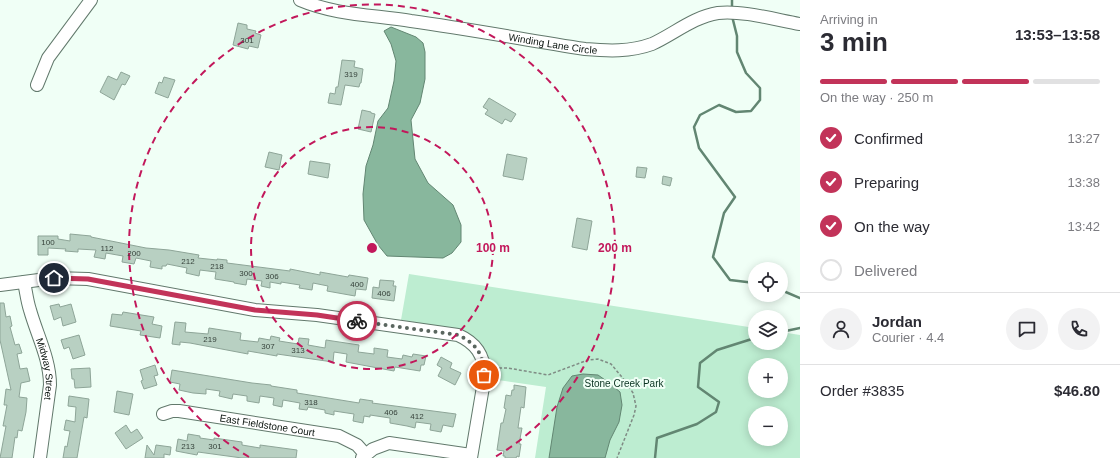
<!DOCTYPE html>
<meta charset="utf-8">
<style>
:root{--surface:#fff;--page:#f2f2f3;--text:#2b2b33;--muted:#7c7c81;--line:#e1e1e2;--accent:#c23359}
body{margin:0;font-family:Arial,sans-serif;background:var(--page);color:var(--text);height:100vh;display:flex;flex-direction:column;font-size:15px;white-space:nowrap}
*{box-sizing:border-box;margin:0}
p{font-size:13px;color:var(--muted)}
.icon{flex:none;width:22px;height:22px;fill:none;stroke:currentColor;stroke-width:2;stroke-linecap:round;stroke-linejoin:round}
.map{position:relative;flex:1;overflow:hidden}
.panel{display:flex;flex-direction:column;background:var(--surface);width:320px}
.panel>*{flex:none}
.tools{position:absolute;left:748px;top:262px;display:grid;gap:8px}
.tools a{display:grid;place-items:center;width:40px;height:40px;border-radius:50%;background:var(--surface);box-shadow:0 2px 10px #0003;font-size:20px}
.pin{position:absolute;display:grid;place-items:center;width:34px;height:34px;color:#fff;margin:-17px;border:2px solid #fff;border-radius:50%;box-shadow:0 1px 4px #0007}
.courier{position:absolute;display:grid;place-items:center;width:40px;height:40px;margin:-20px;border:3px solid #c23359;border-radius:50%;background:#fff;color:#222;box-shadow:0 1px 5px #0007}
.overview em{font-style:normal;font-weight:700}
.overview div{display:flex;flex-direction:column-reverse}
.overview{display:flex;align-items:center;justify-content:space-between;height:68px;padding:0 20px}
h1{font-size:26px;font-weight:700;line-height:30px}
.bar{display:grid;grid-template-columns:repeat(4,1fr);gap:6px 4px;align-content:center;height:48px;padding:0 20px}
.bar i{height:5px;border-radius:3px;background:var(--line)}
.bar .active{background:var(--accent)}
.bar p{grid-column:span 4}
.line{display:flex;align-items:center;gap:10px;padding:0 20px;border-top:1px solid var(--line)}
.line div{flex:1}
.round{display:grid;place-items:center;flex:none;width:42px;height:42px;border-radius:21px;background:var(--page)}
ol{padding:0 20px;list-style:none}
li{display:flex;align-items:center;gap:12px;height:44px}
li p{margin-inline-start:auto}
li .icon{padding:4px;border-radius:50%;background:var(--accent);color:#fff;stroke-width:4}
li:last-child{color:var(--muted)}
li i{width:22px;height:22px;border:2px solid var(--line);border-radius:50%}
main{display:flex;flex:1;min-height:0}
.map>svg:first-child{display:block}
.green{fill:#bdedd1;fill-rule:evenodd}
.water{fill:#88b79d;stroke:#628672}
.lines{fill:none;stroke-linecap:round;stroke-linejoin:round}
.stream{stroke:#628672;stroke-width:2.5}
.building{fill:#b8d0c2;stroke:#8ea598}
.minor-casing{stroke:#62796c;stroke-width:14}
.path{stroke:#7f8b84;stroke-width:1.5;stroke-dasharray:3 2;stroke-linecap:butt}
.minor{stroke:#fff;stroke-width:12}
.done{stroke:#5a665f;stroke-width:4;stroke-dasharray:0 7.2}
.route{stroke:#c23359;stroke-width:5}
.ring{fill:none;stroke:#c2185b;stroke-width:2;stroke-dasharray:7 5}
.labels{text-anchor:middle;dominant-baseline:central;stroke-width:4;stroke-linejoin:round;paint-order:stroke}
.number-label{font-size:8px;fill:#36423b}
.street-label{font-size:10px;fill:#0a130e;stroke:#f0fff6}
.park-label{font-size:10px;fill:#0a3321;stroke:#f0fff6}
.centre{fill:#c2185b;stroke:#f0fff6;stroke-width:2}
.ring-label{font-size:12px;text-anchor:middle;font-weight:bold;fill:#c2185b;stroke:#f0fff6;stroke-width:4;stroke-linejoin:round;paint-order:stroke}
</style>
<main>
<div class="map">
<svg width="800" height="458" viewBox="0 0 800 458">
<rect width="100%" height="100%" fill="#f0fff6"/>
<path class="green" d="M 409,274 L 755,328 L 755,343 L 781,343 L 781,332 L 800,335 L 800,458 L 535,458 L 546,387 L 491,379 C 492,340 472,332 438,326 C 426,324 414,322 401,320 ZM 755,365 L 781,365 L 781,391 L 755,391 ZM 755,413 L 781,413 L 781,439 L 755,439 Z"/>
<path class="water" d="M 391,27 L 416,37 L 423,43 L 425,52 L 425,79 L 420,103 L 411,120 L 415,159 L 428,183 L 453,205 L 461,225 L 461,242 L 452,253 L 443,258 L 387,256 L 378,245 L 364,220 L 363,194 L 366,166 L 373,145 L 378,121 L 388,108 L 394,81 L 396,61 L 391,44 L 384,31 Z
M 583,374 L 598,375 L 608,382 L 620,392 L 622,405 L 619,422 L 610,440 L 605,458 L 549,458 L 557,407 L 563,388 L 572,376 Z"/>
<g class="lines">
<path class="stream" d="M 732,9 L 732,0
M 732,16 L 737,36 L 737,52 L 746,73 L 760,88 L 760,100 L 751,111 L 736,112 L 719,105 L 700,115 L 694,127 L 699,148 L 735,197 L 724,213 L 713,257 L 730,280 L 755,283
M 781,290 L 800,298
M 781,332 L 800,328
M 655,458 L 657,438 L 697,424 L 716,412 L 719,402 L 698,387 L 700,363 L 717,350 L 755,338"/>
</g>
<path class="building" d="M 238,23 L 247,25 L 247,29 L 256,31 L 255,33 L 261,35 L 258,48 L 249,46 L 248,49 L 233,45 Z
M 342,60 L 355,61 L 354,67 L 363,69 L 361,83 L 360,83 L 359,87 L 345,85 L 341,105 L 328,103 L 330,93 L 335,94 L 336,87 L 338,87 Z
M 121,72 L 130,76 L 125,85 L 122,84 L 114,100 L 100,92 L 108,76 L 117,80 Z
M 164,77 L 175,80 L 168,98 L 155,93 L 159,82 L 162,83 Z
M 489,98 L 516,114 L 511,122 L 505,119 L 502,124 L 485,114 L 488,110 L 483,107 Z
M 362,110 L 371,112 L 371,113 L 375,114 L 371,132 L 358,129 Z
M 269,152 L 282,155 L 279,170 L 265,167 Z
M 507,154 L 527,158 L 523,180 L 503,176 Z
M 310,161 L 330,164 L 328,178 L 308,174 Z
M 637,167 L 647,168 L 645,178 L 636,177 Z
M 663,176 L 672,178 L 670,186 L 662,184 Z
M 577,218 L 592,221 L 587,250 L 572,247 Z
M 70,234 L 91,236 L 91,237 L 146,248 L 169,250 L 199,255 L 198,258 L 217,260 L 217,259 L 227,260 L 227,263 L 290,271 L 290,269 L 320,275 L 320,272 L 348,277 L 349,275 L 368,278 L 366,290 L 356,289 L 355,296 L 327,291 L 328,286 L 313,283 L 312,290 L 299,288 L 300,285 L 281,282 L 281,284 L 270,282 L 270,288 L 261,286 L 262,281 L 247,279 L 246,285 L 234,283 L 234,282 L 215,279 L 216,272 L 200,270 L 199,276 L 186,273 L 187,268 L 167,264 L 166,266 L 162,266 L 162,269 L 150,267 L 151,261 L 136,258 L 134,264 L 122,262 L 123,256 L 106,253 L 105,259 L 94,257 L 96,250 L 78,249 L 78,252 L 65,251 L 66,249 L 48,248 L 48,255 L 38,255 L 38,236 L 58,236 L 58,239 L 70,241 Z
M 380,280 L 394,281 L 393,286 L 396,286 L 394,301 L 372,298 L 373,287 L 379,288 Z
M 0,303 L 4,303 L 6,317 L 10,316 L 12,326 L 10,327 L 15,345 L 19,344 L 22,353 L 17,354 L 20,369 L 27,368 L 30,381 L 21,383 L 19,397 L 27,398 L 26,412 L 22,431 L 18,430 L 17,438 L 15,437 L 12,458 L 0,458 L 6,426 L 3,426 L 7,405 L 4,405 L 6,389 L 11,390 L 0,340 Z
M 59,304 L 60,307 L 71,304 L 76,322 L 63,326 L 61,317 L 54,320 L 50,306 Z
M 123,312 L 154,317 L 152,324 L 162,326 L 160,338 L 140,335 L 141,331 L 110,326 L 112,314 L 122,315 Z
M 175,322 L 186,323 L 185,332 L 208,334 L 209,328 L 241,333 L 240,340 L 258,342 L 259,338 L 270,340 L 271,336 L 280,338 L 279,341 L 298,344 L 299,338 L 309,339 L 308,345 L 325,348 L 326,340 L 359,345 L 358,352 L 374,354 L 374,348 L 388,350 L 387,357 L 402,359 L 403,355 L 412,357 L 413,354 L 426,356 L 424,365 L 421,365 L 420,371 L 395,367 L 394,371 L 346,362 L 347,354 L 334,352 L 333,362 L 277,354 L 277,356 L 248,351 L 248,354 L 190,343 L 180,342 L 180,345 L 172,344 Z
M 79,335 L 85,355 L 73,359 L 69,347 L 64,349 L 61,340 Z
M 441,357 L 452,363 L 450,368 L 461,373 L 455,385 L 438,376 L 442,368 L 437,365 Z
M 155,365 L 158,375 L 154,376 L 157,385 L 144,389 L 141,381 L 143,380 L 140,370 Z
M 90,368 L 91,387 L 75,388 L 74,379 L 72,379 L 71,369 Z
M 172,370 L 252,383 L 271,385 L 271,386 L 297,390 L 297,393 L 322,397 L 359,403 L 360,399 L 373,401 L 372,403 L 456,414 L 453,427 L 443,425 L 441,432 L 430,430 L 431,424 L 416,422 L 415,428 L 407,426 L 390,423 L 390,418 L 370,415 L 370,417 L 364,416 L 363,423 L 353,421 L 354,414 L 334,411 L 334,415 L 325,413 L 325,410 L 308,407 L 307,410 L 299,409 L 300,403 L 283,400 L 282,407 L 273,405 L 274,398 L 260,396 L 259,403 L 247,401 L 247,396 L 233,394 L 232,399 L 219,396 L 220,391 L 206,389 L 206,394 L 193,393 L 179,390 L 180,384 L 170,382 Z
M 514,385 L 526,387 L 524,408 L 521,407 L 518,428 L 522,428 L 519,444 L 521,444 L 519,457 L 517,456 L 516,458 L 505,458 L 505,456 L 503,456 L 504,451 L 497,450 L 501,423 L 503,423 L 506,409 L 504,408 L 506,395 L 511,396 L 512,390 L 514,390 Z
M 117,391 L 133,394 L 129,415 L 114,412 Z
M 69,396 L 89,399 L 87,418 L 84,417 L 77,458 L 63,458 L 65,446 L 67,447 L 70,431 L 64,430 L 66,420 L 75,422 L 76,407 L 68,406 Z
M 126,425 L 131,433 L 137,429 L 143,438 L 126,449 L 115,433 Z
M 188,434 L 200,436 L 200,438 L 214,440 L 214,438 L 242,442 L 242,445 L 260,448 L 260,445 L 297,450 L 296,458 L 242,458 L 198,452 L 197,455 L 176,451 L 178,439 L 187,441 Z
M 147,445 L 154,455 L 156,445 L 171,447 L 170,455 L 164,454 L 164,458 L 145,458 Z"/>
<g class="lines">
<defs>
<g id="minor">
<path id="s1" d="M 300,0 C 335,15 374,15 411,21 C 469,29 527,40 585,49 C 608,51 630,52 652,44 C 674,34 693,17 718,13 C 741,10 777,20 800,24"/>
<path d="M 37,85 L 48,58 L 91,0"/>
<path id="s2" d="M 24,282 C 26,291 27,301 30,310 C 37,335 50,359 50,385 L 40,458"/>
<path d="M 0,285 L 54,278 L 88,279 L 255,310 L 317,315 L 458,335 C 476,343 484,355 485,375 L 471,458"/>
<path id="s3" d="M 163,414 L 172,411 L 179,411 L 339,436 L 357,445 L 365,454"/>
<path d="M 362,458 L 373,449 L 389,443 L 471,455"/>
</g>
</defs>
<use href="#minor" class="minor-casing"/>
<path class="path" d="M 494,368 L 508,368 L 548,375 L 588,360 L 598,359 L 611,364 L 626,382 L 633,393 L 636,406 L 634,415 L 617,458"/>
<use href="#minor" class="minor"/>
</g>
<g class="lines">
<path class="done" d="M 357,321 L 458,335 C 476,343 484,355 484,375"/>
<path class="route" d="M 54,278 L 88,279 L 255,310 L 317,315 L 357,321"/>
</g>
<g class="ring">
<circle cx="372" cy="248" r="121"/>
<path d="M249 457A243 243 0 1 1 495 457"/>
</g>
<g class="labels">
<g class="number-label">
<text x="247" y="40">301</text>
<text x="351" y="74">319</text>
<text x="48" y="242">100</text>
<text x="107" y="248">112</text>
<text x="134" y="253">200</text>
<text x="188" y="261">212</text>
<text x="217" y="266">218</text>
<text x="246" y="273">300</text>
<text x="272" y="276">306</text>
<text x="357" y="284">400</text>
<text x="384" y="293">406</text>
<text x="210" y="339">219</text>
<text x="268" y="346">307</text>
<text x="298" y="350">313</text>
<text x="311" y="402">318</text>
<text x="391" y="412">406</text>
<text x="417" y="416">412</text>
<text x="188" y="446">213</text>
<text x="215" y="446">301</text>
</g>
<g class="street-label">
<text stroke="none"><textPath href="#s1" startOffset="257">Winding Lane Circle</textPath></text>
<text stroke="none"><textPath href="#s2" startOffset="90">Midway Street</textPath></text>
<text stroke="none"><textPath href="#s3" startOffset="106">East Fieldstone Court</textPath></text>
</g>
<g class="park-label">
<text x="624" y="383">Stone Creek Park</text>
</g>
</g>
<circle cx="372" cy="248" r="6" class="centre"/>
<g class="ring-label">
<text x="493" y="252">100 m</text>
<text x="615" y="252">200 m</text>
</g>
</svg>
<div class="tools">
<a><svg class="icon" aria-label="locate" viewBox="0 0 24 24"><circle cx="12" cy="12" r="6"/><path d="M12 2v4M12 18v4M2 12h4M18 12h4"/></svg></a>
<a><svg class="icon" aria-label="layers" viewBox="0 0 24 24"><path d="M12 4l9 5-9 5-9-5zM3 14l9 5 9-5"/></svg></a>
<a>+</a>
<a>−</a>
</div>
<div class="pin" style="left:484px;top:375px;background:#ea580c"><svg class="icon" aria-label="bag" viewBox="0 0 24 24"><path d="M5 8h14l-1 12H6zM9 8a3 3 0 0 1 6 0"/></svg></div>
<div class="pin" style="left:54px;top:278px;background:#1f2937"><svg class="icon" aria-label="home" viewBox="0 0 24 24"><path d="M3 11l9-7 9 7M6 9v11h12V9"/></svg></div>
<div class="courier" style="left:357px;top:321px"><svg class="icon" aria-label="bike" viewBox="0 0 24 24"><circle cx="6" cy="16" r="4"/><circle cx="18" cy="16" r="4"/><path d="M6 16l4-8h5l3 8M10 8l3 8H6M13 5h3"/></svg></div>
</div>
<section class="panel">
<div class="overview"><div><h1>3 min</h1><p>Arriving in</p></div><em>13:53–13:58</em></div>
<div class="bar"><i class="active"></i><i class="active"></i><i class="active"></i><i></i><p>On the way · 250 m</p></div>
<ol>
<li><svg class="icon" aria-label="check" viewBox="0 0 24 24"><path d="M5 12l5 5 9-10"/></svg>Confirmed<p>13:27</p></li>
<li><svg class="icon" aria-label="check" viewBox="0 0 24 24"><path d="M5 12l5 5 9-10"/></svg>Preparing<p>13:38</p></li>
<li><svg class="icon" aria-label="check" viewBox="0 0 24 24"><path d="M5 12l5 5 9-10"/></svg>On the way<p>13:42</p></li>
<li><i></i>Delivered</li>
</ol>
<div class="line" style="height:72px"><a class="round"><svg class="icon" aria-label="person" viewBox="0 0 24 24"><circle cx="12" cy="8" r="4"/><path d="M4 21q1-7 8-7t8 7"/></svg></a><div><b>Jordan</b><p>Courier · 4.4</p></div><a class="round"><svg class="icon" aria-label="chat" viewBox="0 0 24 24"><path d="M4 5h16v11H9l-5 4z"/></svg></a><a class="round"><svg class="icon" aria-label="phone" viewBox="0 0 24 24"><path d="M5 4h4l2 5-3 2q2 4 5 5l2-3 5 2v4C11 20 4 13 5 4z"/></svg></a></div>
<div class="line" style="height:52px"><div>Order #3835</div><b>$46.80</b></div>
</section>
</main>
